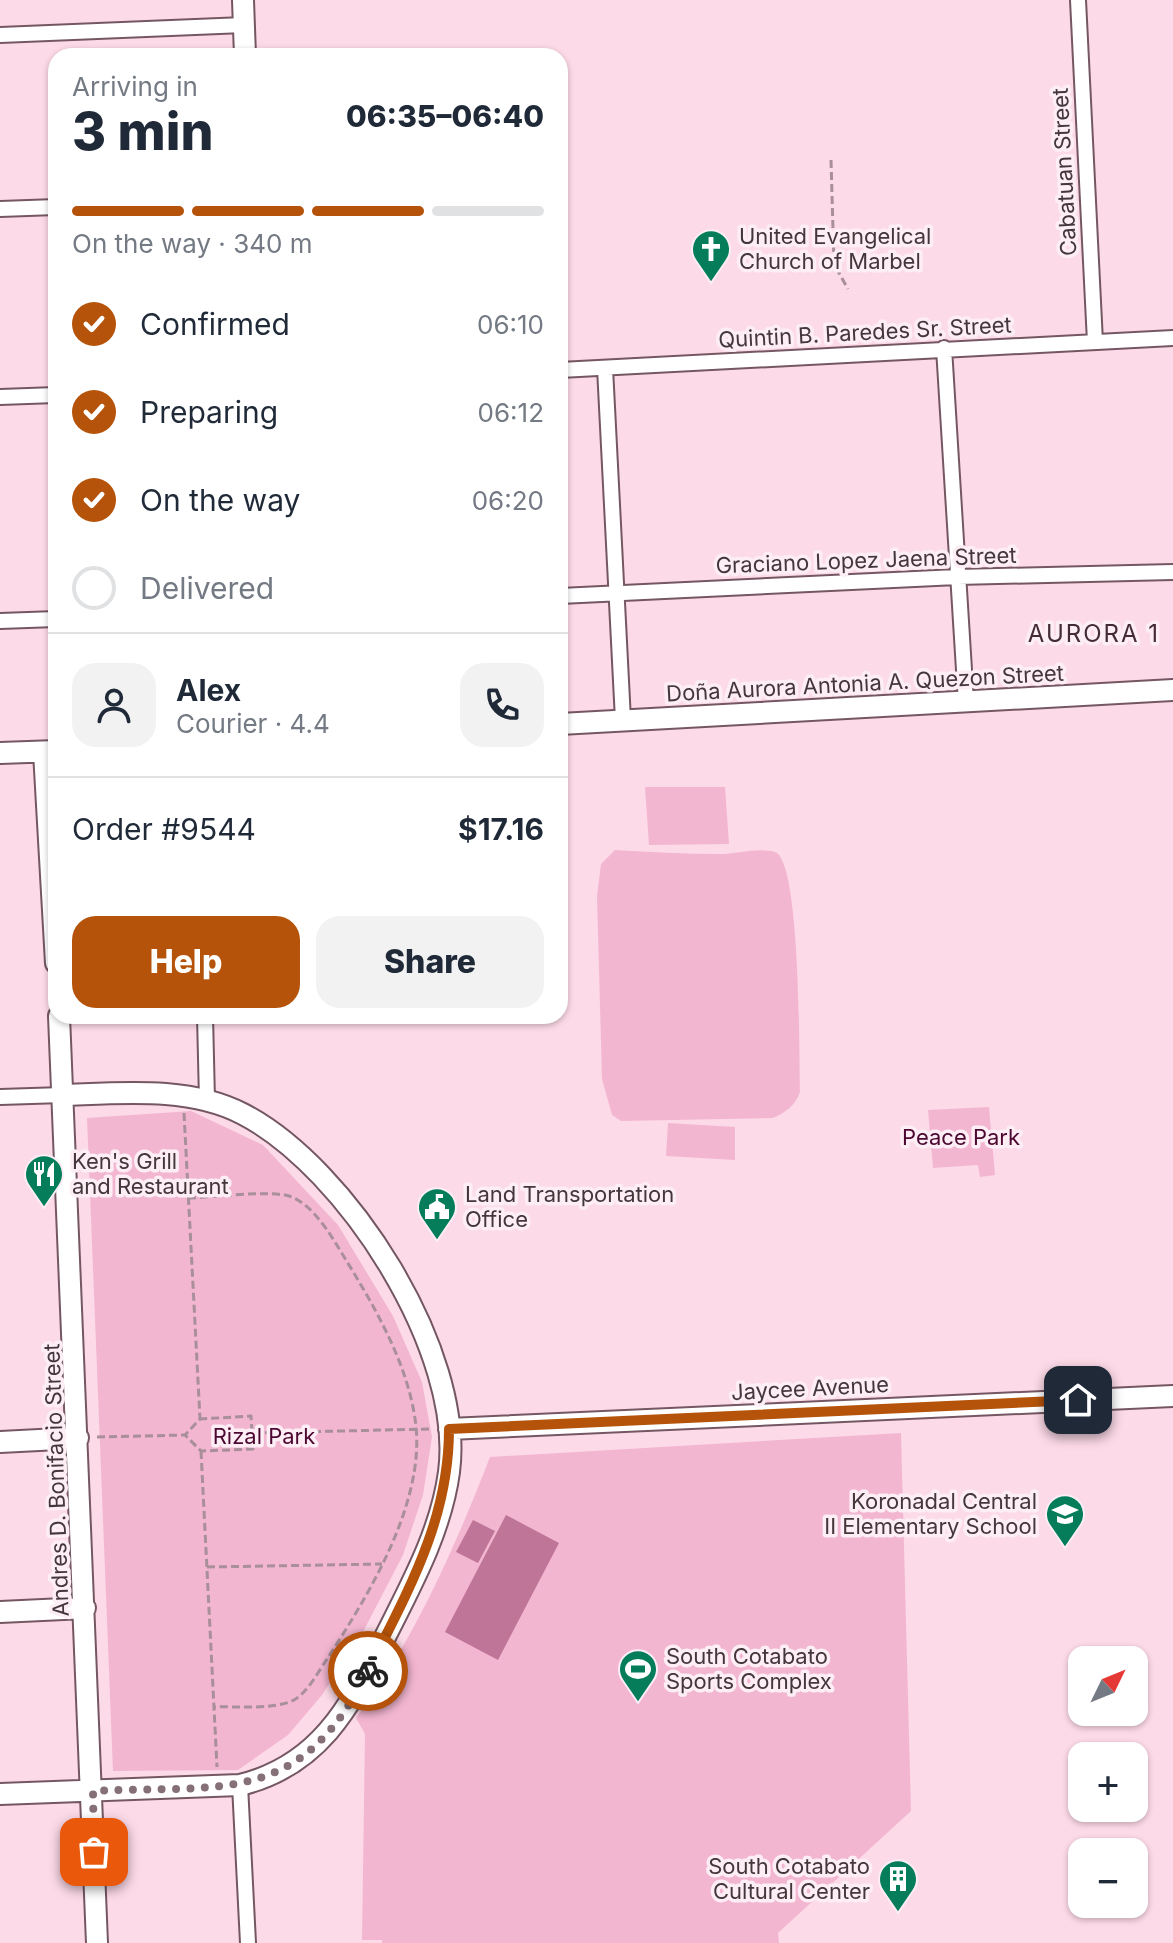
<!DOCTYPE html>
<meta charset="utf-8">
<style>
:root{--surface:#fff;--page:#f2f2f3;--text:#1f2937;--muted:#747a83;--line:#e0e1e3;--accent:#b45309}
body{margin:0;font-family:Inter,sans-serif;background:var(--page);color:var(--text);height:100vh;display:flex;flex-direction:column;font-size:30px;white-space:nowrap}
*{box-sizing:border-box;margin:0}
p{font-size:26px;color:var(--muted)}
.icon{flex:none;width:44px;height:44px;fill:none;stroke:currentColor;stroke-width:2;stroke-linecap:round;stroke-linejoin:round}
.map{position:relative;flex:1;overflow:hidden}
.panel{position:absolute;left:48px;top:48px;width:520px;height:976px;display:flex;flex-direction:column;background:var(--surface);border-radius:24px;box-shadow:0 2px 6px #0004}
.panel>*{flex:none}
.needle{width:52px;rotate:47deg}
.fabs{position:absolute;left:1068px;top:1646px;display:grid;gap:16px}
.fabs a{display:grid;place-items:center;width:80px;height:80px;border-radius:16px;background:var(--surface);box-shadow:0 2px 6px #0004;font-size:40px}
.pin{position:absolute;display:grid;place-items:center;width:68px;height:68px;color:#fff;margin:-34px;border-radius:16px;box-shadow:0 4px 12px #0006}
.courier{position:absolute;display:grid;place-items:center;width:80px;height:80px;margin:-40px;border:6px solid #b45309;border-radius:50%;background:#fff;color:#222;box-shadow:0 2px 10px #0007}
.overview em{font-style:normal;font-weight:800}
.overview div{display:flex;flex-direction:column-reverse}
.overview{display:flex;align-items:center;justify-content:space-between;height:136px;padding:0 24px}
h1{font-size:52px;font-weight:800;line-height:60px}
.bar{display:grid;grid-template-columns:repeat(4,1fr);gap:12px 8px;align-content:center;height:96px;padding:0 24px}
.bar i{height:10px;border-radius:6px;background:var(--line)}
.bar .current{background:var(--accent)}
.bar p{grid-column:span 4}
.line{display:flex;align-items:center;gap:20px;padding:0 24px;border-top:2px solid var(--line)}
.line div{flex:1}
.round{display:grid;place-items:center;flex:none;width:84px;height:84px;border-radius:24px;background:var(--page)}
ol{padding:0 24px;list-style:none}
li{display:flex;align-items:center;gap:24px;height:88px}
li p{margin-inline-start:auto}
li .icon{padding:8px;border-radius:50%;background:var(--accent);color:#fff;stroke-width:4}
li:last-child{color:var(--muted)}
li i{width:44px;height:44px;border:4px solid var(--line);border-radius:50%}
.primary-button{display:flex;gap:16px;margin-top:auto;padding:16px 24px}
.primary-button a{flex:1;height:92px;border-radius:24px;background:var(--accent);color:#fff;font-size:32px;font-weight:800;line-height:92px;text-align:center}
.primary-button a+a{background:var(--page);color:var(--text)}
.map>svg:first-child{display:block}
.green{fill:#f3b6d1}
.water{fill:#bf7597}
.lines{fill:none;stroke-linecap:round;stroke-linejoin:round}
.street-casing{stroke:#745763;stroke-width:18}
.secondary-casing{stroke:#745763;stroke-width:24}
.path{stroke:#a88f99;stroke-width:3;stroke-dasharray:8 4;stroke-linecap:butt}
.street{stroke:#fff;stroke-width:14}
.secondary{stroke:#fff;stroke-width:20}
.done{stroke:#857078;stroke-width:8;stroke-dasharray:0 14.4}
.route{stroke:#b45309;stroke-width:10}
.labels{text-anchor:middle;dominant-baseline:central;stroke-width:7;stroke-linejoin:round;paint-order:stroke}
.street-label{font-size:22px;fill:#44373c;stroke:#fceef4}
.poi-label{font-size:22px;fill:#44373c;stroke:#fceef4;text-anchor:start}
.park-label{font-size:22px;fill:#4c0830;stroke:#fceef4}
.neighbourhood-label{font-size:24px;letter-spacing:2px;fill:#452b36;stroke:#fceef4}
</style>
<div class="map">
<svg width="1173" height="1943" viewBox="0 0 1173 1943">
<rect width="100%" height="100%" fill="#fddae8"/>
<path class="green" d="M 645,787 L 725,787 L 729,844 L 649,845 Z
M 615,850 C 650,852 684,854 720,854 C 736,854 759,847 775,852 C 801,861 799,1059 800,1092 C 795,1106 786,1112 773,1118 L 621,1121 L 612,1115 L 602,1079 L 597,896 L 601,864 Z
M 989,1107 L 995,1175 L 980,1177 L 978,1165 L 933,1168 L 928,1110 Z
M 191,1111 L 263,1145 L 338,1225 L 393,1316 L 422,1382 L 432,1437 L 423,1495 L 403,1555 L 364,1630 L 322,1695 L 288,1735 L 238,1770 L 113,1771 L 87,1118 Z
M 668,1123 L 735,1127 L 735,1160 L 666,1156 Z
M 901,1433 L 911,1811 L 778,1933 L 779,1943 L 382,1943 L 382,1940 L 362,1940 L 365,1734 L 356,1718 C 414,1641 455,1547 490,1457 Z"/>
<path class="water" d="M 506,1515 L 559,1543 L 498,1660 L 445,1632 Z
M 473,1520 L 495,1531 L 478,1563 L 456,1552 Z"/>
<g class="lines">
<defs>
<path id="street" d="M 1078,0 L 1095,342
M 0,35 L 244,25
M 0,209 L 56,207
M 944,348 L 966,702
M 605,368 L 623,720
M 560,370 L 1173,338
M 0,397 L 56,395
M 560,596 L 957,577 L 1173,572
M 0,621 L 56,619
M 205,1016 L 207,1100
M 0,1097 L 63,1095
M 240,1785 L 248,1943"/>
<path id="secondary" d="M 243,0 L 245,56
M 560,724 L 1173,690
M 44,752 L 56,963
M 0,753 L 56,751
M 59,1016 L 97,1943
M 449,1429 L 1173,1396
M 0,1442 L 78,1438
M 0,1612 L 85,1608
M 0,1794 L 240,1785 C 318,1766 349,1709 383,1641 C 410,1587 441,1532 449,1472 C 465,1352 347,1168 243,1114 C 190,1086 121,1093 63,1095"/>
</defs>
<use href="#street" class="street-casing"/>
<use href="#secondary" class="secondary-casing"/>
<path class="path" d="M 831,160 L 834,264 L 848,289
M 184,1113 L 200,1419 L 185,1435 L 201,1451 L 253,1449 L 251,1416 L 200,1419
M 188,1198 C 217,1197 258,1191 285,1195 C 312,1200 333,1239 346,1260 C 377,1311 409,1366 416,1426 C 424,1505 368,1596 327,1659 C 318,1672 307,1694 292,1701 C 270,1710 238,1706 214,1707
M 253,1433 L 430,1429
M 97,1437 L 185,1435
M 201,1451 L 217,1767
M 207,1567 L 382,1564"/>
<use href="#street" class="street"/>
<use href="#secondary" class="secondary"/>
</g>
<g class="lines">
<path class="done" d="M 94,1852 L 93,1791 C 223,1785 300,1807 368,1671"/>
<path class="route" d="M 368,1671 C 408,1591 449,1520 449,1429 L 1078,1400"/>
</g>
<defs>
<symbol id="church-pin" viewBox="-11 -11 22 30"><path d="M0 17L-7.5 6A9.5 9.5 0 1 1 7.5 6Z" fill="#057d5b" stroke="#fceef4"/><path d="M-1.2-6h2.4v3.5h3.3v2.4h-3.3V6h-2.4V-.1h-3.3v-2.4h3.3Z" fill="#fff"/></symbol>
<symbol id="restaurant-pin" viewBox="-11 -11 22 30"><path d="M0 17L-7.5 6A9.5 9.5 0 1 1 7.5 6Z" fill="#057d5b" stroke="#fceef4"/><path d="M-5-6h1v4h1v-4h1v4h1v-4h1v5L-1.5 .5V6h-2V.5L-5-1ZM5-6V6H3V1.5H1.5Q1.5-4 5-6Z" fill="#fff"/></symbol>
<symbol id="civic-pin" viewBox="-11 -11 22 30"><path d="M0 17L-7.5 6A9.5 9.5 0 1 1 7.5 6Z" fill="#057d5b" stroke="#fceef4"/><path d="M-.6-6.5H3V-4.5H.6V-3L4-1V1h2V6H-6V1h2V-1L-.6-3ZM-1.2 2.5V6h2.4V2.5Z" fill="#fff"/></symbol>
<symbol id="school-pin" viewBox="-11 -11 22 30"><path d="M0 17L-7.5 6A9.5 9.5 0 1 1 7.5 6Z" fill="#057d5b" stroke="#fceef4"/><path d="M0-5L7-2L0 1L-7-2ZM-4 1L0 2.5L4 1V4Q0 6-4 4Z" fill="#fff"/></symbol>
<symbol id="stadium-pin" viewBox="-11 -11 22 30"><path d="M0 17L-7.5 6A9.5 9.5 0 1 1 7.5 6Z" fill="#057d5b" stroke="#fceef4"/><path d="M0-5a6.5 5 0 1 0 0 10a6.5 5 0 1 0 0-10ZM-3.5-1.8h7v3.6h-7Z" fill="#fff"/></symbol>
<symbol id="building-pin" viewBox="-11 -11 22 30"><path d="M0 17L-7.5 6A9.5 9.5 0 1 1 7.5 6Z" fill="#057d5b" stroke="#fceef4"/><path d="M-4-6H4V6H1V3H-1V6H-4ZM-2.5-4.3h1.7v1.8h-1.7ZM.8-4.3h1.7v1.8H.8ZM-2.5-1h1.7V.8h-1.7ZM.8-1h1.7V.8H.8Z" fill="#fff"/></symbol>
</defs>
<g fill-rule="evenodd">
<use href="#church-pin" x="689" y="227" width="44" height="60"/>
<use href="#restaurant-pin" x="22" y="1152" width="44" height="60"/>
<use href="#civic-pin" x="415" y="1185" width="44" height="60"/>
<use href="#school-pin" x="1043" y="1492" width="44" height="60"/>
<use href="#stadium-pin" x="616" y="1647" width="44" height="60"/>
<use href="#building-pin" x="876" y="1857" width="44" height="60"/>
</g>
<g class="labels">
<g class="street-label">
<text transform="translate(1064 172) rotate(-93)">Cabatuan Street</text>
<text transform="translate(865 332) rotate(-3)">Quintin B. Paredes Sr. Street</text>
<text transform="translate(866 560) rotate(-2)">Graciano Lopez Jaena Street</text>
<text transform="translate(865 683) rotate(-3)">Doña Aurora Antonia A. Quezon Street</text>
<text transform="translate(810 1388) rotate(-3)">Jaycee Avenue</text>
<text transform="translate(56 1480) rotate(-92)">Andres D. Bonifacio Street</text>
</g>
<g class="poi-label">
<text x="739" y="236">United Evangelical<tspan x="739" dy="25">Church of Marbel</tspan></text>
<text x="72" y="1161">Ken's Grill<tspan x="72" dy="25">and Restaurant</tspan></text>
<text x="465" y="1194">Land Transportation<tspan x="465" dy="25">Office</tspan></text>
<text x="1037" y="1501" text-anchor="end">Koronadal Central<tspan x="1037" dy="25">II Elementary School</tspan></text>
<text x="666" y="1656">South Cotabato<tspan x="666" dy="25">Sports Complex</tspan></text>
<text x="870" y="1866" text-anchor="end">South Cotabato<tspan x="870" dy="25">Cultural Center</tspan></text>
</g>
<g class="park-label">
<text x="961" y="1137">Peace Park</text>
<text x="264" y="1436">Rizal Park</text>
</g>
<g class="neighbourhood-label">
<text x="1094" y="633">AURORA 1</text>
</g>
</g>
</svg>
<div class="fabs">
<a><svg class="needle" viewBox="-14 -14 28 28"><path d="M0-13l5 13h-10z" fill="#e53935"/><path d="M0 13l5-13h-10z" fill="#747a83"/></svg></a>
<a>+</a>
<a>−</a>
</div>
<div class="pin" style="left:94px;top:1852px;background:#ea580c"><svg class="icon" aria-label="bag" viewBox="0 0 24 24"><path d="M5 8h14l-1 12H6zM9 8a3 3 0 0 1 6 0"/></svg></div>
<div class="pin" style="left:1078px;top:1400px;background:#1f2937"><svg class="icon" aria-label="home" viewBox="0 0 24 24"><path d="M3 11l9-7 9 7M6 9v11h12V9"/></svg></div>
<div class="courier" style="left:368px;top:1671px"><svg class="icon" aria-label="bike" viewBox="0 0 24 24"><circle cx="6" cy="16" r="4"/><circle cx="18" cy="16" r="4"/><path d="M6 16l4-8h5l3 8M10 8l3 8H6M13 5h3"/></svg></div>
<section class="panel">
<div class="overview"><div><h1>3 min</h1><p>Arriving in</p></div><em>06:35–06:40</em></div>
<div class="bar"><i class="current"></i><i class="current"></i><i class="current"></i><i></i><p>On the way · 340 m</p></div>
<ol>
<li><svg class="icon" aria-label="check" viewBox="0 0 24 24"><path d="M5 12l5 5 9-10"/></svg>Confirmed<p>06:10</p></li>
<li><svg class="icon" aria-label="check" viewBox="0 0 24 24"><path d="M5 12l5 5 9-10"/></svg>Preparing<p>06:12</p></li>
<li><svg class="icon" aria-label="check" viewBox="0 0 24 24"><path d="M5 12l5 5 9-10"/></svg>On the way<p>06:20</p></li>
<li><i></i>Delivered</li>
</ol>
<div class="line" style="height:144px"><a class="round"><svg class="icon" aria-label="person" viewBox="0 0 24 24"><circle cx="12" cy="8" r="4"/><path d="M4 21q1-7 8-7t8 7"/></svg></a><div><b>Alex</b><p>Courier · 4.4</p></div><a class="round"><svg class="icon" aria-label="phone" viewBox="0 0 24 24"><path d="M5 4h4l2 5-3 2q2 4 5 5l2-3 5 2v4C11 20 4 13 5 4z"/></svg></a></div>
<div class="line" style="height:104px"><div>Order #9544</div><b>$17.16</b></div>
<div class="primary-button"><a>Help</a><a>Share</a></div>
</section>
</div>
